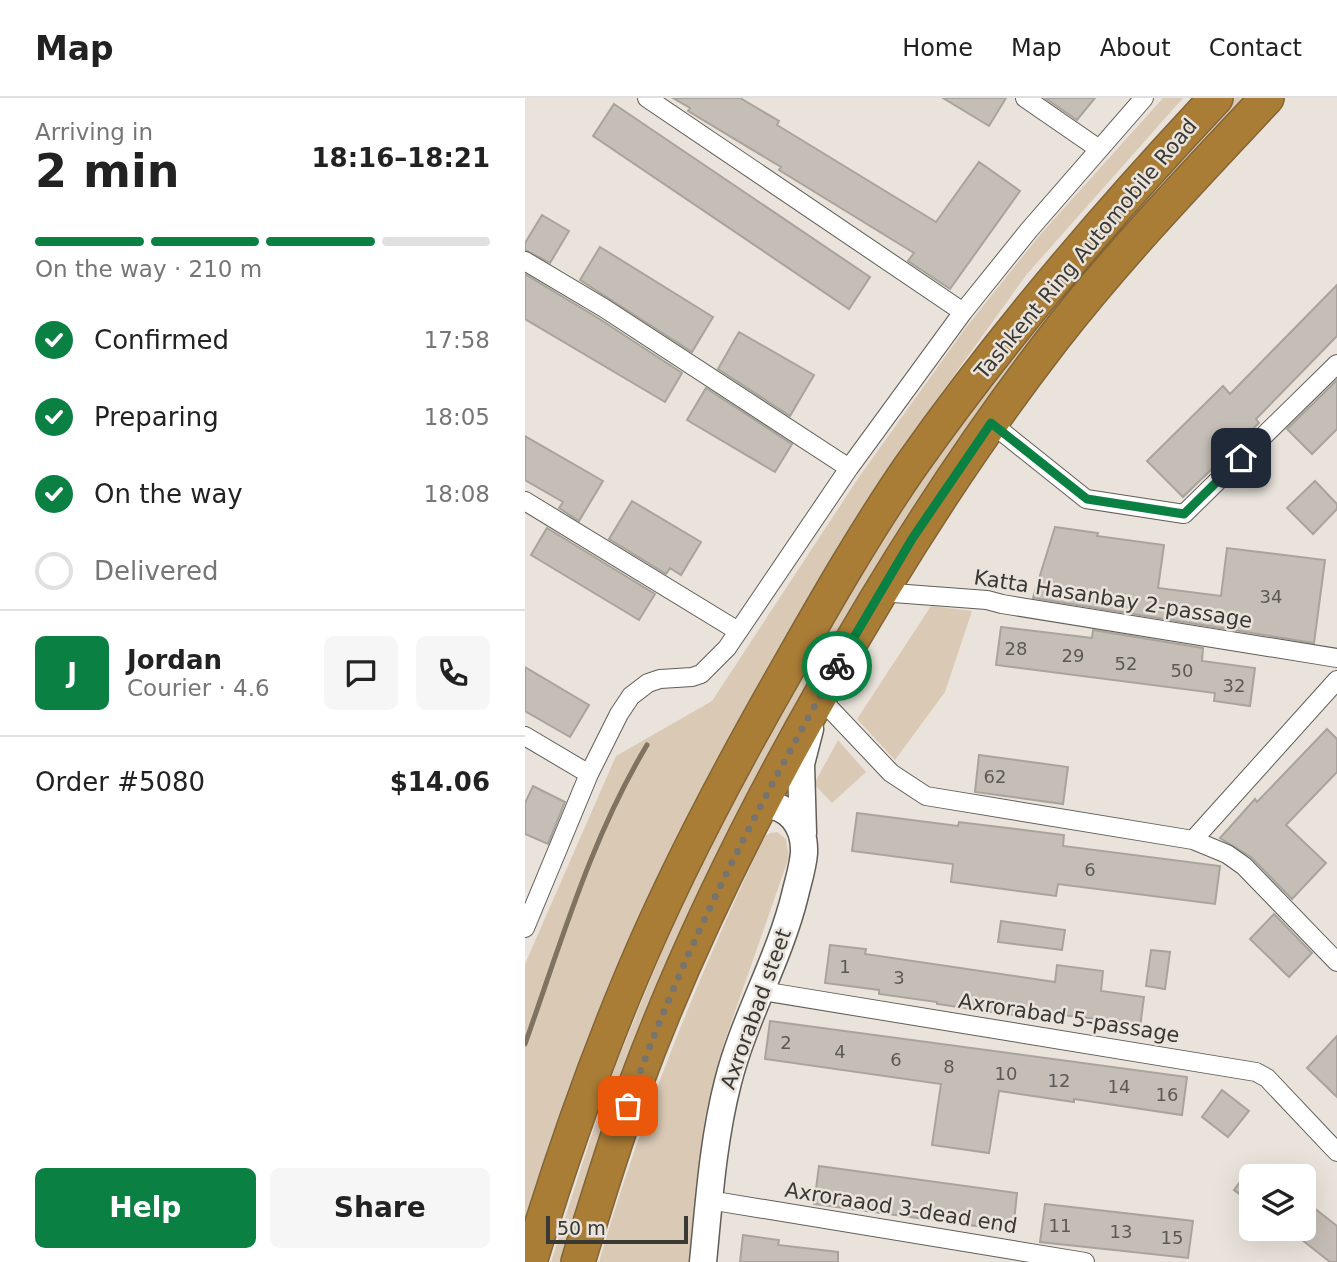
<!DOCTYPE html>
<meta charset="utf-8">
<style>
:root{--surface:#fff;--page:#f6f6f6;--text:#222;--muted:#767676;--line:#e0e0e0;--accent:#0b8043}
body{margin:0;font-family:"DejaVu Sans",sans-serif;background:var(--page);color:var(--text);height:100vh;display:flex;flex-direction:column;font-size:26px;white-space:nowrap}
*{box-sizing:border-box;margin:0}
p{font-size:23px;color:var(--muted)}
.icon{flex:none;width:38px;height:38px;fill:none;stroke:currentColor;stroke-width:2;stroke-linecap:round;stroke-linejoin:round}
.map{position:relative;flex:1;overflow:hidden}
.drawer{display:flex;flex-direction:column;background:var(--surface);width:525px}
.drawer>*{flex:none}
.buttons{position:absolute;left:714px;top:1066px;display:grid;gap:14px}
.buttons a{display:grid;place-items:center;width:77px;height:77px;border-radius:10px;background:var(--surface);box-shadow:0 7px 28px #0002;font-size:35px}
.scale{position:absolute;left:21px;bottom:18px;width:142px;box-sizing:border-box;padding-left:7px;border:4px solid #3a3835;border-top:0;font-size:19px;line-height:24px;white-space:nowrap;color:#3a3835;-webkit-text-stroke:5px #e9e3db;paint-order:stroke}
.pin{position:absolute;display:grid;place-items:center;width:60px;height:60px;color:#fff;margin:-30px;border-radius:14px;box-shadow:0 4px 10px #0006}
.courier{position:absolute;display:grid;place-items:center;width:70px;height:70px;margin:-35px;border:5px solid #0b8043;border-radius:50%;background:#fff;color:#222;box-shadow:0 2px 9px #0007}
.headline em{font-style:normal;font-weight:700}
.headline div{display:flex;flex-direction:column-reverse}
.headline{display:flex;align-items:center;justify-content:space-between;height:119px;padding:0 35px}
h1{font-size:46px;font-weight:700;line-height:52px}
.bar{display:grid;grid-template-columns:repeat(4,1fr);gap:10px 7px;align-content:center;height:84px;padding:0 35px}
.bar i{height:9px;border-radius:5px;background:var(--line)}
.bar .on{background:var(--accent)}
.bar p{grid-column:span 4}
.line{display:flex;align-items:center;gap:18px;padding:0 35px;border-top:2px solid var(--line)}
.line div{flex:1}
.round{display:grid;place-items:center;flex:none;width:74px;height:74px;border-radius:10px;background:var(--page)}
ol{padding:0 35px;list-style:none}
li{display:flex;align-items:center;gap:21px;height:77px}
li p{margin-inline-start:auto}
li .icon{padding:7px;border-radius:50%;background:var(--accent);color:#fff;stroke-width:4}
li:last-child{color:var(--muted)}
li i{width:38px;height:38px;border:4px solid var(--line);border-radius:50%}
.button{display:flex;gap:14px;margin-top:auto;padding:14px 35px}
.button a{flex:1;height:80px;border-radius:10px;background:var(--accent);color:#fff;font-size:28px;font-weight:700;line-height:80px;text-align:center}
.button a+a{background:var(--page);color:var(--text)}
header{display:flex;align-items:center;gap:42px;box-sizing:border-box;height:98px;padding:0 35px;background:var(--surface);border-bottom:2px solid var(--line)}
header strong{font-size:33px}
nav{display:flex;gap:38px;margin-inline-start:auto;font-size:24px}
main{display:flex;flex:1;min-height:0}
.map>svg:first-child{display:block}
.green{fill:#dacab5}
.lines{fill:none;stroke-linecap:round;stroke-linejoin:round}
.stream{stroke:#7f7260;stroke-width:5}
.building{fill:#c4beb6;stroke:#a8a39b;stroke-width:2}
.street-casing{stroke:#625d56;stroke-width:20}
.secondary-casing{stroke:#625d56;stroke-width:29}
.highway-casing{stroke:#836536;stroke-width:36}
.street{stroke:#fff;stroke-width:18}
.secondary{stroke:#fff;stroke-width:26}
.highway{stroke:#aa7d36;stroke-width:33}
.done{stroke:#77746f;stroke-width:7;stroke-dasharray:0 12.6}
.route{stroke:#0b8043;stroke-width:9}
.labels{text-anchor:middle;dominant-baseline:central;stroke-width:5;stroke-linejoin:round;paint-order:stroke}
.number-label{font-size:18px;fill:#5c5a55}
.street-label{font-size:21px;fill:#3a3835;stroke:#e9e3db}
</style>
<header>
<strong>Map</strong>
<nav><a>Home</a><a>Map</a><a>About</a><a>Contact</a></nav>
</header>
<main>
<section class="drawer">
<div class="headline"><div><h1>2 min</h1><p>Arriving in</p></div><em>18:16–18:21</em></div>
<div class="bar"><i class="on"></i><i class="on"></i><i class="on"></i><i></i><p>On the way · 210 m</p></div>
<ol>
<li><svg class="icon" aria-label="check" viewBox="0 0 24 24"><path d="M5 12l5 5 9-10"/></svg>Confirmed<p>17:58</p></li>
<li><svg class="icon" aria-label="check" viewBox="0 0 24 24"><path d="M5 12l5 5 9-10"/></svg>Preparing<p>18:05</p></li>
<li><svg class="icon" aria-label="check" viewBox="0 0 24 24"><path d="M5 12l5 5 9-10"/></svg>On the way<p>18:08</p></li>
<li><i></i>Delivered</li>
</ol>
<div class="line" style="height:126px"><b class="round" style="background:var(--accent);color:#fff">J</b><div><b>Jordan</b><p>Courier · 4.6</p></div><a class="round"><svg class="icon" aria-label="chat" viewBox="0 0 24 24"><path d="M4 5h16v11H9l-5 4z"/></svg></a><a class="round"><svg class="icon" aria-label="phone" viewBox="0 0 24 24"><path d="M5 4h4l2 5-3 2q2 4 5 5l2-3 5 2v4C11 20 4 13 5 4z"/></svg></a></div>
<div class="line" style="height:91px"><div>Order #5080</div><b>$14.06</b></div>
<div class="button"><a>Help</a><a>Share</a></div>
</section>
<div class="map">
<svg width="812" height="1164" viewBox="0 0 812 1164">
<rect width="100%" height="100%" fill="#e9e3db"/>
<path class="green" d="M 638,0 L 658,0 L 502,176 L 373,355 L 302,468 L 214,621 L 173,700 L 0,1139 L 0,866 L 91,658 L 187,603 L 334,379 L 439,232 L 514,138 Z
M 707,0 L 723,0 L 429,350 L 351,471 L 253,638 L 209,725 L 37,1164 L 26,1164 L 81,992 L 155,808 L 241,633 L 365,424 L 475,266 Z
M 406,508 L 447,513 L 420,594 L 370,662 L 332,621 Z
M 313,642 L 341,674 L 307,705 L 289,686 Z
M 252,734 L 261,741 L 264,759 L 199,945 L 180,1018 L 165,1164 L 74,1164 C 117,1017 174,876 240,738 L 245,735 Z"/>
<g class="lines">
<path class="stream" d="M 0,946 C 36,845 66,740 122,647"/>
</g>
<path class="building" d="M 148,0 L 215,0 L 254,23 L 252,27 L 411,124 L 454,64 L 495,93 L 425,191 L 383,163 L 389,155 L 254,72 L 256,69 L 163,13 L 165,10 Z
M 418,0 L 481,0 L 464,28 Z
M 520,0 L 570,0 L 552,22 Z
M 89,6 L 345,179 L 324,211 L 68,38 Z
M 17,117 L 44,133 L 25,165 L 0,152 L 0,145 Z
M 75,149 L 188,219 L 167,254 L 55,182 Z
M 0,176 L 73,220 L 157,275 L 140,304 L 0,221 Z
M 812,187 L 812,238 L 731,321 L 734,325 L 658,399 L 622,363 L 698,288 L 705,296 Z
M 214,234 L 289,277 L 265,318 L 193,271 Z
M 812,282 L 812,331 L 787,356 L 762,331 Z
M 181,290 L 267,346 L 250,374 L 162,322 Z
M 0,338 L 78,383 L 54,423 L 34,410 L 38,404 L 0,382 Z
M 790,383 L 812,406 L 812,411 L 788,436 L 762,410 Z
M 107,403 L 176,444 L 156,477 L 145,470 L 141,476 L 84,441 Z
M 530,429 L 573,435 L 572,438 L 639,447 L 633,490 L 696,498 L 702,450 L 800,462 L 789,545 L 508,500 Z
M 22,430 L 130,496 L 114,522 L 6,457 Z
M 476,529 L 567,540 L 568,532 L 678,550 L 677,563 L 730,570 L 725,608 L 689,603 L 690,595 L 471,567 Z
M 0,569 L 64,607 L 45,639 L 0,613 Z
M 802,631 L 812,641 L 812,674 L 761,727 L 801,765 L 767,801 L 726,759 L 695,740 L 730,701 L 732,704 Z
M 454,657 L 543,669 L 538,706 L 450,694 Z
M 8,688 L 40,704 L 23,746 L 0,736 L 0,705 Z
M 332,715 L 433,728 L 434,724 L 539,737 L 538,748 L 695,768 L 690,806 L 533,786 L 531,798 L 426,784 L 428,766 L 327,753 Z
M 749,816 L 787,855 L 764,879 L 725,841 Z
M 476,823 L 540,832 L 537,852 L 473,844 Z
M 305,847 L 341,851 L 340,856 L 530,884 L 532,867 L 578,873 L 576,893 L 619,899 L 614,937 L 578,932 L 579,922 L 504,913 L 503,919 L 467,914 L 412,906 L 412,904 L 354,896 L 354,892 L 300,885 Z
M 626,852 L 645,854 L 640,891 L 621,888 Z
M 245,923 L 662,979 L 657,1017 L 549,1001 L 549,1004 L 474,993 L 464,1055 L 407,1047 L 416,986 L 240,961 Z
M 812,938 L 812,999 L 782,970 Z
M 697,992 L 724,1013 L 703,1039 L 677,1019 Z
M 294,1068 L 492,1095 L 488,1133 L 289,1106 Z
M 726,1069 L 726,1105 L 709,1092 Z
M 779,1102 L 812,1128 L 812,1164 L 805,1164 L 762,1130 L 779,1130 Z
M 520,1106 L 668,1123 L 663,1160 L 515,1144 Z
M 218,1137 L 254,1142 L 253,1147 L 313,1154 L 313,1164 L 215,1164 Z"/>
<g class="lines">
<defs>
<path id="street" d="M 122,0 L 438,214
M 500,0 L 574,51
M 0,163 L 79,210 L 324,370
M 466,325 L 561,401 L 659,416 L 812,266
M 0,403 L 213,533
M 355,494 L 462,502 L 477,506 L 812,560
M 294,599 L 366,675 L 401,698 L 668,742 L 702,756 L 719,768 L 812,864
M 0,638 L 64,676
M 668,742 L 812,582
M 0,830 L 64,676 L 94,616 L 106,598 L 123,585 L 135,581 L 167,579 L 176,576 L 202,550 L 324,370 L 438,214 L 504,132 L 619,0
M 237,893 L 731,974 L 742,980 L 812,1054
M 184,1102 L 560,1164"/>
<path id="secondary" d="M 278,735 L 276,666 L 285,631
M 178,1164 C 184,1104 188,1042 203,984 C 219,920 254,862 270,797 C 273,784 278,769 279,755 C 280,728 264,705 235,707"/>
<path id="highway" d="M 5,1164 C 34,1068 67,973 106,880 C 151,772 206,669 264,568 C 302,501 341,433 385,369 C 477,238 581,117 691,0
M 53,1164 C 71,1105 89,1046 110,988 C 161,850 226,719 299,591 C 368,469 442,352 528,241 C 594,156 669,78 742,0"/>
</defs>
<use href="#street" class="street-casing"/>
<use href="#secondary" class="secondary-casing"/>
<use href="#highway" class="highway-casing"/>
<use href="#street" class="street"/>
<use href="#secondary" class="secondary"/>
<use href="#highway" class="highway"/>
</g>
<g class="lines">
<path class="done" d="M 103,1008 C 156,855 232,710 312,568"/>
<path class="route" d="M 312,568 L 387,441 L 466,325 L 562,401 L 659,416 L 716,360"/>
</g>
<g class="labels">
<g class="number-label">
<text x="746" y="498">34</text>
<text x="491" y="550">28</text>
<text x="548" y="557">29</text>
<text x="601" y="565">52</text>
<text x="657" y="572">50</text>
<text x="709" y="587">32</text>
<text x="470" y="678">62</text>
<text x="565" y="771">6</text>
<text x="320" y="868">1</text>
<text x="374" y="879">3</text>
<text x="261" y="944">2</text>
<text x="315" y="953">4</text>
<text x="371" y="961">6</text>
<text x="424" y="968">8</text>
<text x="481" y="975">10</text>
<text x="534" y="982">12</text>
<text x="594" y="988">14</text>
<text x="642" y="996">16</text>
<text x="535" y="1127">11</text>
<text x="596" y="1133">13</text>
<text x="647" y="1139">15</text>
</g>
<g class="street-label">
<text transform="translate(561 151) rotate(-50)">Tashkent Ring Automobile Road</text>
<text transform="translate(588 501) rotate(9)">Katta Hasanbay 2-passage</text>
<text transform="translate(231 911) rotate(-70)">Axrorаbаd steet</text>
<text transform="translate(544 920) rotate(9)">Axrorabad 5-passage</text>
<text transform="translate(376 1110) rotate(9)">Axroraaod 3-dead end</text>
</g>
</g>
</svg>
<div class="buttons">
<a><svg class="icon" aria-label="layers" viewBox="0 0 24 24"><path d="M12 4l9 5-9 5-9-5zM3 14l9 5 9-5"/></svg></a>
</div>
<div class="scale">50 m</div>
<div class="pin" style="left:103px;top:1008px;background:#ea580c"><svg class="icon" aria-label="bag" viewBox="0 0 24 24"><path d="M5 8h14l-1 12H6zM9 8a3 3 0 0 1 6 0"/></svg></div>
<div class="pin" style="left:716px;top:360px;background:#1f2937"><svg class="icon" aria-label="home" viewBox="0 0 24 24"><path d="M3 11l9-7 9 7M6 9v11h12V9"/></svg></div>
<div class="courier" style="left:312px;top:568px"><svg class="icon" aria-label="bike" viewBox="0 0 24 24"><circle cx="6" cy="16" r="4"/><circle cx="18" cy="16" r="4"/><path d="M6 16l4-8h5l3 8M10 8l3 8H6M13 5h3"/></svg></div>
</div>
</main>
